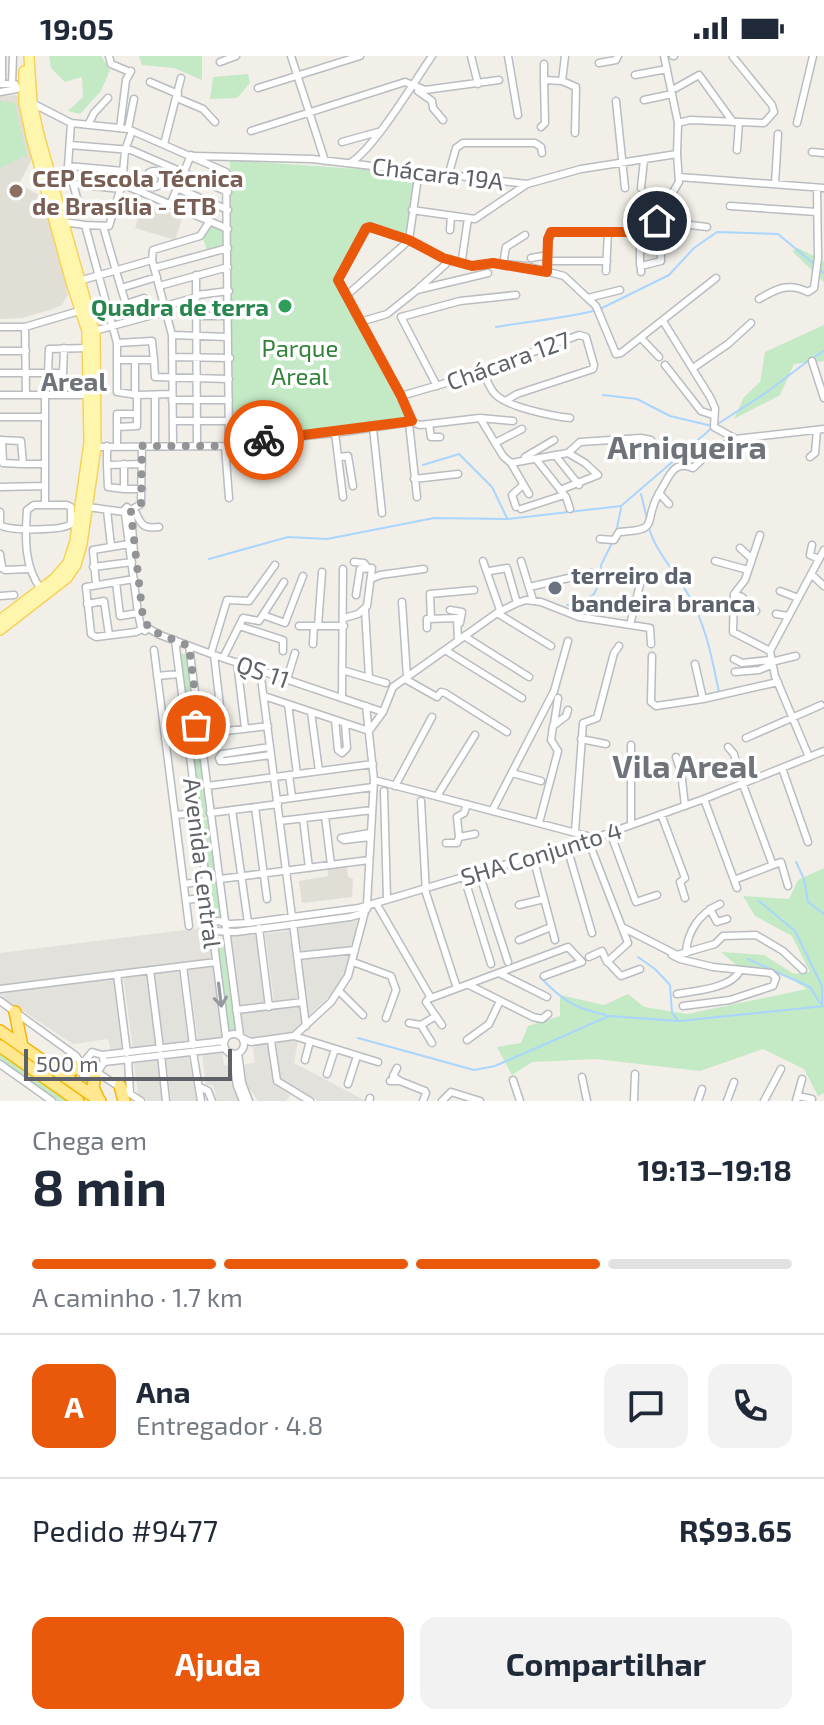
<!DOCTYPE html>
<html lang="pt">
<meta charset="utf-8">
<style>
:root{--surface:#fff;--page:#f2f2f3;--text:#1f2937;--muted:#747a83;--line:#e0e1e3;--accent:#ea580c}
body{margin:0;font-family:"Exo 2",sans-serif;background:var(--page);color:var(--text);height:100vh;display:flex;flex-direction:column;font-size:30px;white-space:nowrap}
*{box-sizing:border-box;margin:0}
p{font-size:26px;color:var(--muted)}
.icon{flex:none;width:44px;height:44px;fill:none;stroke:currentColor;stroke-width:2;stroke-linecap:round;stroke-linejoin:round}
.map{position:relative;height:1045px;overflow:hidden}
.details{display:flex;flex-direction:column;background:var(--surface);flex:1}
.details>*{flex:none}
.scale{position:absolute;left:24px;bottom:20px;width:208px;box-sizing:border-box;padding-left:8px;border:4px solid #5e6268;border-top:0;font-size:22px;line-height:28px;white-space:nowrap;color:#5e6268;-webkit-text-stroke:6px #fff;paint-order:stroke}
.pin{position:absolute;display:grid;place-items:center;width:68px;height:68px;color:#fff;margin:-34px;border:4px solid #fff;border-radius:50%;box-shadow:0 2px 8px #0007}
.courier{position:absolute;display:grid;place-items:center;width:80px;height:80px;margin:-40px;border:6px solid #ea580c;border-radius:50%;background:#fff;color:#222;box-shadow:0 2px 10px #0007}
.overview em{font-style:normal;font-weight:700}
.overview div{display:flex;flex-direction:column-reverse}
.overview{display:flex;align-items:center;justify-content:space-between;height:136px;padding:0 32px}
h1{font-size:52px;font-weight:700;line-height:60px}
.bar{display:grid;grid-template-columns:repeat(4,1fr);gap:12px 8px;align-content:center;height:96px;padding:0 32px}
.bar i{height:10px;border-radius:6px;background:var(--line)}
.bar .current{background:var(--accent)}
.bar p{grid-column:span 4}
.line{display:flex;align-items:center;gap:20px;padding:0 32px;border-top:2px solid var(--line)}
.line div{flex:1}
.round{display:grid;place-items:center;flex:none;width:84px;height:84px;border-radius:16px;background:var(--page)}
.action{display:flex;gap:16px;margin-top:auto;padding:16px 32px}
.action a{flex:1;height:92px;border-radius:16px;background:var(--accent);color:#fff;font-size:32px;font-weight:700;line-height:92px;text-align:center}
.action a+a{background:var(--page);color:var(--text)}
.status{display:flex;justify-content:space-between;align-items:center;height:56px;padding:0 40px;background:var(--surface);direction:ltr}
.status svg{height:22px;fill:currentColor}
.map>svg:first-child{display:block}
.industrial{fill:#e2e1db}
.education{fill:#e1ded5}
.green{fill:#c3e9c5}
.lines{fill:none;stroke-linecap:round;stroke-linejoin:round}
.stream{stroke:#a9d5ff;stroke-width:2}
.minor-casing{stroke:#b9bcc1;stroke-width:9}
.major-casing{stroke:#f7d25a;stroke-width:12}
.highway-casing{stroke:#f8b600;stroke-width:14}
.minor{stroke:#fff;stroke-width:6}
.major{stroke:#fff6ae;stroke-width:9}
.highway{stroke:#ffe890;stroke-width:11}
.oneway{stroke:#96999d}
.done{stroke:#919394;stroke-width:8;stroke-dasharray:0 14.4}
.route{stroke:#ea580c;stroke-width:10}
.education-dot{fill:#8d6e63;stroke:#fff;stroke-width:3}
.leisure-dot{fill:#2e9e5b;stroke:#fff;stroke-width:3}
.worship-dot{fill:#6b7280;stroke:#fff;stroke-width:3}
.labels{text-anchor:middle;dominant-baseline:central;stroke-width:7;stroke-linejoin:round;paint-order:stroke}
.street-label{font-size:24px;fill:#5e6268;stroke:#fff}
.education-label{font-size:24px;font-weight:bold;fill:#785e54;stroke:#fff;text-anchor:start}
.leisure-label{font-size:24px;font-weight:bold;fill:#27864d;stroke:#fff;text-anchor:end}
.park-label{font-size:24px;fill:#318339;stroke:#fff}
.worship-label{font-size:24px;font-weight:bold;fill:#5b616d;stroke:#fff;text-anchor:start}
.neighbourhood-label{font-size:26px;font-weight:bold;fill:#6f747a;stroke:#fff}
.district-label{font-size:32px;font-weight:bold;fill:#6f747a;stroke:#fff}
</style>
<div class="status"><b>19:05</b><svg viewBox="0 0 49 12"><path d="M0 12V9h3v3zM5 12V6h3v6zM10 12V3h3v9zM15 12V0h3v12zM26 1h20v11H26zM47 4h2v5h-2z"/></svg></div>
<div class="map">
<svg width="824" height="1045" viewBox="0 0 824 1045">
<rect width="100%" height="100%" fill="#f1efe7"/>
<path class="industrial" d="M 357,864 L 354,884 L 350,891 L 301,898 L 297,873 Z
M 209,871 L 213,903 L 0,930 L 0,897 Z
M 289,875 L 298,942 L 274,945 L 265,878 Z
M 255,877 L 265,946 L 240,949 L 231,880 Z
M 350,897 L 346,915 L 337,933 L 307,961 L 300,903 Z
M 213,910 L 223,982 L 198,985 L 188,913 Z
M 179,914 L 188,986 L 163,989 L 154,917 Z
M 147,917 L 157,990 L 133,993 L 123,920 Z
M 115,919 L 128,999 L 112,1001 L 108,983 L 73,988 L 0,940 L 0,937 Z
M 300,949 L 302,967 L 291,977 L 245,983 L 241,957 Z
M 298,984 L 294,1007 L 366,1045 L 318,1045 L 281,1025 L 276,986 Z
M 268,987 L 272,1022 L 279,1032 L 290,1039 L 286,1045 L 258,1045 L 246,1027 L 243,1009 L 255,1007 L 253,991 Z
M 222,996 L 224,1009 L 231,1010 L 232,1029 L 239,1045 L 217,1045 L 213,1029 L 206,1029 L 202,998 Z
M 188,999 L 197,1045 L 171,1045 L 166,1003 Z
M 157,1004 L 162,1045 L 148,1045 L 138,1038 L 134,1007 Z"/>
<path class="education" d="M 20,39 L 34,99 L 19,128 L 46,143 L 68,238 L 62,249 L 53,253 L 22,262 L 0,263 L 0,40 Z
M 142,147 L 183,160 L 175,184 L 135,172 Z
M 347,810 L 348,821 L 353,823 L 352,841 L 302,847 L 299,825 L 328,820 L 327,812 Z"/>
<path class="green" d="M 49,0 L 101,0 L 110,14 L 101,35 L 80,58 L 68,55 L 83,41 L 82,21 L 65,26 L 51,12 Z
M 139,0 L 202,0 L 202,24 L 174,12 L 142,9 Z
M 248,18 L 250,27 L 237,42 L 210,43 L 213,21 Z
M 0,45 L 14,46 L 27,99 L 0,112 Z
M 230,104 L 416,117 L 406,180 L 365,167 L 334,224 L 407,363 L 233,383 Z
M 211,168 L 225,173 L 225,189 L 207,195 L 203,182 Z
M 798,192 L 824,205 L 824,226 L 792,195 Z
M 824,269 L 824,305 L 794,308 L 780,339 L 734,363 L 744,341 L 760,326 L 765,296 Z
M 178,597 L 188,599 L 192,643 L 195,644 L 193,648 L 198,668 L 188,667 L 184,623 L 182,622 Z
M 195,694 L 199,695 C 202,713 201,732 207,744 L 205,744 L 209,760 L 205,762 L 201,761 L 199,746 L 197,745 L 198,739 L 191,698 Z
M 210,763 L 219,849 L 223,864 L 214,865 L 204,775 L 200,764 Z
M 824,812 L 824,1037 L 818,1040 L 804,1013 L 763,993 L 700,1015 L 596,1003 L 532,1006 L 512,1019 L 497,991 L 521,987 L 528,970 L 560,960 L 560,939 L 604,949 L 628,938 L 644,951 L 687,958 L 807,933 L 784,918 L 740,912 L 721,896 L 764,899 L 794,918 L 810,916 L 792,880 L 755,860 L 743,840 L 789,843 L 798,824 Z
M 226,887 L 226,890 L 224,890 L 228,925 L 231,926 L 231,930 L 229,931 L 237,975 L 227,977 L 225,961 L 228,961 L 221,926 L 223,926 L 216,888 Z
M 0,998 C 22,1007 50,1030 73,1045 L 55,1045 L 0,1006 Z"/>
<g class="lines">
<path class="stream" d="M 818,212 L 824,217
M 600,253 L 669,219 L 694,192 L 717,176 L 778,178 L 814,208
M 496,271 C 529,265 561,263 593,255
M 814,301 L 824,295
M 603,339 L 637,343 L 670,360 L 712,370
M 423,409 L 459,398 L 492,431 L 507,462
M 641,438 L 647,463
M 648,469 C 655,496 676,516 689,540 C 706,569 712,603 719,636
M 616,477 L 621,452
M 209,503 L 288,481 L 327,483 L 434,462 L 507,463 L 621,450 L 713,371 L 767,336 L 808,305
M 567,549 L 580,548 L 594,538 L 600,526 L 601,509 L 612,487
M 796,806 L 804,823 L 808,846 L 824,858
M 759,845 L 795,875 L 822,930 L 822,949
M 638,901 L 655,913 L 670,929 L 672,957 L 677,963
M 748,903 L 810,931 L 820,947
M 540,921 C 563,945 574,952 606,959
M 358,982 L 474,1014 L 495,1010 L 609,960 L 679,965 L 824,950"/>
<defs>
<path id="minor" d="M 109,0 L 111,8 L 130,16
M 291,0 L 325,105
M 471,0 L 478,28
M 508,0 L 518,59
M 565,0 L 562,25 L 576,31 L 575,77
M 664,0 L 678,67 L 677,98
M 673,0 L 674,0
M 220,6 L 236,0
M 599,7 L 616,4 L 618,0
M 544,8 L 544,24 L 562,25
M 635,19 L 667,13
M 150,26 L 178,38
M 0,28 L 15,28 L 17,33 L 0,36
M 2,28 L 2,0
M 12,28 L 13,0
M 258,32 L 360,0
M 676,32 L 699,19 L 733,66
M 418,35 L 432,45 L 433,52 L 443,64
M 177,42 L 203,53 L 215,66
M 644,44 L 672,38
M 616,45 L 625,132
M 32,47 L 71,67 L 128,73 L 226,116 L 229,387
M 71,67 L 68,110 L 79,149
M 678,67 L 690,64 L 764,67 L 774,56 L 772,49 L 733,1
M 797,67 L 813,0
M 88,69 L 94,57 L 108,42
M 541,71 L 545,67 L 544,24
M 120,72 L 126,24 L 131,15
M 128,73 L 134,43
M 251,75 L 405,26 L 425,34 L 499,24
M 342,86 L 378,76
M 164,88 L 181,22
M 70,89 L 131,94 L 228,136
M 737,94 L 739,66
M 812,96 L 824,97
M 194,100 L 312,103 L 527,128 L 581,113 L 677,98 L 679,126 L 659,160 L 655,176 L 551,176 L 548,183 L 547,216
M 350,107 C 374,93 414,26 432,0
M 68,110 L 123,115
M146 123a8 8 0 1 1 16 0a8 8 0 1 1-16 0Z
M 449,117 L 456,92 L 463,87 L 535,87 L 541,91 L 542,97
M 679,121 L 824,132
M 73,128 L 121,133
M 122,128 L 125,94 L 132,75
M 775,128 L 778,78
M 177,132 L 228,154
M 641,132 L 644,104
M 170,149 L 191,99
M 730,150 L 817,156
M 58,151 L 74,149 L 116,153
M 412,154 L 475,163 L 527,128
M 657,165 L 707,171
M 63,166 L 85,169
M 103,170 L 121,232
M 450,174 L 451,160
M 640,176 L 640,209
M 660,176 L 680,180
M 409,184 L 419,114
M 531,202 L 548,199
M 462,203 L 468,162
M 152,204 L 172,279 L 173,390
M 548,205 L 607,205
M 503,209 L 506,191 L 525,179
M 154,212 L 228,192
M 606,215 L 608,176
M 641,216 L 641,210 L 661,205 L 660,169
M 196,219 L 197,390
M 79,225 L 152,204 L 153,194 L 200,180 L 210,165
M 159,230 L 228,211
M 419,232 L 446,208
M 197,239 L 229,235
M 346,240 L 406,187
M 588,242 L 620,234
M 759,243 C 776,233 788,226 808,236 L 814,232 L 818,202 L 817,132
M 165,250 L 197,241
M 149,260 L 144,242 L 126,248 L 121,232 L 157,221
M 197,260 L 228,260
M 663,265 L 710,341 L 715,352 L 714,371 L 734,382
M 360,266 L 387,258 L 417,234 L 488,217
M 0,271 L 25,271 L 79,255
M 25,271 L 26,339
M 94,275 L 167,255
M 172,279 L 228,281
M 641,282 L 659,301
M 117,287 L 152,285 L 154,304
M 0,295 L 26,295
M 173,301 L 230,302
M 117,304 L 117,287 L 85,169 L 109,170 L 122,128 L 228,173
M 135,304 L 135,339
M 812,305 L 824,342
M 665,309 L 701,355 L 713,359
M 693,312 L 728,288 L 751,267
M 483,314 C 486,322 489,332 495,338 C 507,351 552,360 570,362
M 0,317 L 63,317 L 64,292
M 48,317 L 49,293 L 88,292
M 437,330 L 401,261 L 460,245 L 516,239
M 0,339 L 88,339
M 45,339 L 45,449
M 137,339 L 117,336 L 117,304 L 154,304 L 155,321 L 229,323
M 155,339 L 155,390
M 401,340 L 463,322 L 579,279 L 586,281 L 594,309 L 593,313 L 517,338 L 507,344
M 172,344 L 229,344
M 0,361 L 44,361
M 480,362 L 513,365
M 173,365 L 229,365
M 411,366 L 401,340 L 338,224 L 368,171 L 409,184 L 443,202 L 472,210 L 493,207 L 526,210 L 564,220 L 596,250 L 616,298 L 621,297 L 716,222
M 409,367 L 417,441
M 429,368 L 431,381 L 440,381
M 117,371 L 137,370 L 137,358
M 373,372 L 382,457
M 335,377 L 343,441
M 0,384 L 21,385 L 23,408 L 44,408
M 2,384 L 3,407 L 23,408
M 252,386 L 255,414 L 261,416
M 495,387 L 522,373
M 107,390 L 107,409 L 142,408
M 117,390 L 117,358 L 137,358 L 137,339 L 172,338
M 225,390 L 229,442
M 96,391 L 225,390 L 229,387 L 335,377 L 411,366 L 420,369 L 480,362 L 503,400 L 511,407 L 568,397 L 580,386 L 641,382 L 651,384
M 555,399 L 579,429
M 338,401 L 348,400 L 353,430
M 525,401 L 554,384
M 810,401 L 815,397 L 817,374
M 536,403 L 566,441 L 570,453
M 511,407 L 529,438
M 124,408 L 124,433 L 142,433
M 107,409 L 108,431 L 124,433
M 414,423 L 458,418
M 0,431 L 45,430
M 560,434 L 598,419 L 585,407 L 568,397
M 669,448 L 659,437 C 669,423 672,403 693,412 L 710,396 L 735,383 L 824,373
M 88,451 L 124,456
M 127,451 L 131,454 L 128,459 L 124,454 Z
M 516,451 L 512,439 L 523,429
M 521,453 L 564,439
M 107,454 L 111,490
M 131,454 L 141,448 L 142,390
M 0,456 L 0,469 C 10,475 62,475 71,468 L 71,451 L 67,449 L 34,449 L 27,454 C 25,482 24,511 41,533
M 131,456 L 136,457 C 141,469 144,473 159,471
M 131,457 L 134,497
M 125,458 L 138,557 L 141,571 L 145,575
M 760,479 L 745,524 L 734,538 L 733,576 L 770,595
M 600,483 L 614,484 L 619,476 C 662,474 642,467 659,437
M 812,489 L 810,499 L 819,503
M 740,492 L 751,502
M 0,498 L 2,511
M 483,505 L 500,554
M 521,505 L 529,531
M 715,505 L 748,514
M 354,506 L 364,507 L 368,512
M 0,511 L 5,514 L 28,513
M 93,511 L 132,506
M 490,515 L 507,512 L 517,547
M 811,518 L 824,530
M 373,522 L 380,519 L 424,513
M 134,523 L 86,531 L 91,578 L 96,581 L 136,576 L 146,571
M 116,526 L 120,560 L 138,557
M 96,528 L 93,494 L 129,488
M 780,535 L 798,542
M 734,538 L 742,541 L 756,555
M 0,540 L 14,539
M 533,544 L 529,531 L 591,517
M 402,546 L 407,621
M 87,548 L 104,545 L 109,579
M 365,554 L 369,622
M 450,554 L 462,556 L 460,567
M 497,557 L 551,590
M 776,558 L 788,560
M 263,559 L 285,567 L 303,520
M 344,562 L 358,558 L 367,550 L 372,512 L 360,513 L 356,539
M 431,563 L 430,538 L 474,534
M 630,569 L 642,520
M 239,570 L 283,584 L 283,595
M 299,570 L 344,570
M 318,570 L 322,516
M 146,571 L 160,579 L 214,599 L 383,656
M 427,572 L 427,563 L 457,562 L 458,584
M 464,580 L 529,621
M 175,584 L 226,981
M 313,588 L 314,570
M 189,590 L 240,980
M 154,594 L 189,870
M 445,594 L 522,642
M 211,597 L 227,544 L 249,545 L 275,509
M 214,599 L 223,675
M 652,600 L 651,646 L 656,650 L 703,643 L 778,626
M 223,602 L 243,562 L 259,565 L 284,526
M 734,603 L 742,607 L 770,604
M 237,606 L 245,672
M 771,606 L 796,600
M 695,608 L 703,643
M 260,614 L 292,861
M 342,614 L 386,627
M 735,616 L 759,614 L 771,609
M 157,620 L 179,618
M 287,623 L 295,597
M 405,623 L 437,641 L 441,636 L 445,637 L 507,676
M 264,640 L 369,675 L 383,656 L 393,631 L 497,557 L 517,547 L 526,544 L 541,546 L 579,561 L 650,572 L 651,588
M 342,641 L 343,513
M 288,648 L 297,718
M 311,656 L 319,715
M 335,664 L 338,694 L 342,697 L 347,692 L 345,668
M 554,668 L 558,642
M 201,678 L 268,670
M 746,682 L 821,649
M 165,683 L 188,680
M 581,683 L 606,688
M 631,689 L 631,768
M 270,691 L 222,698 L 219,702 L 220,705 L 226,705 L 271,699
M 728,691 L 734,698 L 739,718 L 772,807
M 676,701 L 681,716 L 685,750
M 809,701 L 775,620 L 770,595 L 824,494
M 782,712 L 808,786
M 512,717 L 541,725
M 289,719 L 292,741
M 374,724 L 595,782
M 207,730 L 373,708
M 395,730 L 432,661
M 384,735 L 387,843
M 437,740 L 475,679
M 704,743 L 737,832
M 277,744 L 373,731
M 421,745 L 426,837 L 456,929
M 467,748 L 464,757 L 457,761 L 459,781 L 475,778
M 255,751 L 267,843
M 232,754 L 248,867
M 492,755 L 554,635 L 568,585
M 210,757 L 278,748
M 661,758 L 685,822 L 680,826 L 685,842
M 175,759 L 197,757
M 325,760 L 331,809
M 303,763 L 309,812
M 280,765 L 372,754
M 539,767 L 558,695 L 551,684 L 553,670 L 566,660 L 568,654
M 575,776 L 583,667 L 597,662 L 614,597 L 619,590
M 610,776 L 636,846 L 657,839
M 370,777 L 341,782 L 344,784 L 370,781
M 588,784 L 628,887 L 607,906
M 446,787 L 457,787 L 459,781
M 567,791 L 592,877
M 533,801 L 555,884
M 479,817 L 508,906
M 464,821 L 491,908
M 220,823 L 369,804
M 734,824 L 781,806 L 788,830
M 184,828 L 206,825
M 186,844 L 208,841
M 376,847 L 431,942 L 568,891 L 582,906 L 544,920
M 519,849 L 544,843
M 710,853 L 717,866 L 727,863
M 212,867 L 218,865 L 230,868 L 248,867 L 359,852 L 595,782 L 704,743 L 824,695
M 293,868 L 306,970
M 259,872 L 269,951
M 624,872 L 677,899 L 715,888 L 723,880 L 756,879 L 783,895 L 803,914
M 213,875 L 236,876 L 350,861 L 361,858 L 367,853
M 519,884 L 551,871
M 686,897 C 687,875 700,857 720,848
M 672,899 L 680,903 L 713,911 L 771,917 L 776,922 L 773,930 L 730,944 L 683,950
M 297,900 L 355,894
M 589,901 L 602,895 L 606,904 L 621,920 L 640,913
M 353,906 L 391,920 L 396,934 L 386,962
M 183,910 L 193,989
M 150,914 L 160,993
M 499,917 L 547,941
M 117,918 L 127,997
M 469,929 L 533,961 L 542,963 L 548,958
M 0,933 L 216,906
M 340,936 L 363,959
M 677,938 C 695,935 733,932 740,914
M 430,941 L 426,946 L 442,969
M 0,945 L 76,1000 L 81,1007
M 236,954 L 303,946
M 409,967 L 421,969
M224 988a10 10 0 1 1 20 0a10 10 0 1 1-20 0Z
M 294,980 L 378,1006
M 242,982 L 251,986 L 294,980 L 331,946 L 348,920 L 367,848 L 374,724 L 366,650
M 467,984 L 489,968 L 500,945
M 271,985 L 277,1025 L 310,1045
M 432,987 L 421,969 L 436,960
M 92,996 L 102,999 L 104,1006 L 96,1019 L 88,1022 L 83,1019 L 79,1012 Z
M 193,996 L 201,1045
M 232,997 L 237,1030 L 243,1045
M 238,997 L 242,1027 L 249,1045
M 102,999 L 224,985
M 161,999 L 166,1045
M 128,1004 L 130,1037
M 305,1004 L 310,985
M 104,1006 L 225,992
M 0,1008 L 52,1045
M 397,1012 L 393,1020 L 400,1025
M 98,1017 L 141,1045
M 327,1018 L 335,993
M 582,1021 L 587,1045
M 513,1024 L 520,1045
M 390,1025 L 400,1025 L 425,1035 L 426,1037 L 423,1045
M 348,1028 L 357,1000
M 200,1031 L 208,1035 L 212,1045
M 798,1040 L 812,1043
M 369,1045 L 370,1042
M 442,1045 L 451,1036 L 480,1045
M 634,1045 L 635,1018
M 698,1045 L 702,1033
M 727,1045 L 734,1026
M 764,1045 L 781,1013
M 796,1045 L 802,1023"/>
<path id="major" d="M 0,564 L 55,522 L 68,507 L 75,485 L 89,387 L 87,275 L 71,226 L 31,80 L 24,47 L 24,15
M 0,574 L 67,522 L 76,509 L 82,488 L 96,391 L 95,278 L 39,79 L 32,47 L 29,0"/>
<path id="highway" d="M 15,956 L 22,990
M 0,975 L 100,1045
M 0,990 L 78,1045
M 57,1012 L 68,1015 L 79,1012
M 95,1020 L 93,1031 L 98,1042
M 120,1030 L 124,1045"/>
</defs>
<use href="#minor" class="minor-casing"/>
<use href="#major" class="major-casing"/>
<use href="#highway" class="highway-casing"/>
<use href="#minor" class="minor"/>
<use href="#major" class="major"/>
<use href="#highway" class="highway"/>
</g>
<defs><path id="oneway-shaft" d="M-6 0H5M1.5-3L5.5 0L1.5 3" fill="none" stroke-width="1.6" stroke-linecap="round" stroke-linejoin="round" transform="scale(2)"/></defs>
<use class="oneway" href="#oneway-shaft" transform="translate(220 939) rotate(83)"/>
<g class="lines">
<path class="done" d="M 196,669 L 199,668 L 189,590 L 150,574 L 143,562 L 131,457 L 131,454 L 141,448 L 142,390 L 225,390 L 229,387 L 264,384"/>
<path class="route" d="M 264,384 L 412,365 L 401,340 L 338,224 L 366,172 L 370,171 L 409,184 L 443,202 L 472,210 L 493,207 L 547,216 L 548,183 L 551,176 L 654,176 L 657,165"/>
</g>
<circle class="education-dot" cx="16" cy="135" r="8"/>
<circle class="leisure-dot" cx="285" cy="250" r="8"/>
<circle class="worship-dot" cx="555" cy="532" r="8"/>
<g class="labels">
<g class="street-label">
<text transform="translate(438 117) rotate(7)">Chácara 19A</text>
<text transform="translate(508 304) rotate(-20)">Chácara 127</text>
<text transform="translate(263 615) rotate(19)">QS 11</text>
<text transform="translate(541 797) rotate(-17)">SHA Conjunto 4</text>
<text transform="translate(203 807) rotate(83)">Avenida Central</text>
</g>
<g class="education-label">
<text x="32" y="121">CEP Escola Técnica<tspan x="32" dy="28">de Brasília - ETB</tspan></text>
</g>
<g class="leisure-label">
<text x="269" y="250">Quadra de terra</text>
</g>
<g class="park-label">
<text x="300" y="291">Parque<tspan x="300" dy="28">Areal</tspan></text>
</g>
<g class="worship-label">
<text x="571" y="518">terreiro da<tspan x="571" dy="28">bandeira branca</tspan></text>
</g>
<g class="neighbourhood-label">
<text x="74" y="324">Areal</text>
</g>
<g class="district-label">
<text x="687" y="390">Arniqueira</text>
<text x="685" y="709">Vila Areal</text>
</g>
</g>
</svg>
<div class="scale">500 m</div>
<div class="pin" style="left:196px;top:669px;background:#ea580c"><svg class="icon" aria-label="bag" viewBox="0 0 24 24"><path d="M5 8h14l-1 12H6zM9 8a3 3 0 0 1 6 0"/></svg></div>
<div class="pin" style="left:657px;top:165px;background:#1f2937"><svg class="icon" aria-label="home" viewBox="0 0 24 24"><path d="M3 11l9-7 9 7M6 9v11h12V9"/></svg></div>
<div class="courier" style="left:264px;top:384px"><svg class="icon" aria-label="bike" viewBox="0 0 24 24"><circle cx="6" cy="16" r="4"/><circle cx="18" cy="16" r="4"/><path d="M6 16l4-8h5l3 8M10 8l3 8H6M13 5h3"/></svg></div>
</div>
<section class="details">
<div class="overview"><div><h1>8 min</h1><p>Chega em</p></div><em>19:13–19:18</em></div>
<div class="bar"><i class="current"></i><i class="current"></i><i class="current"></i><i></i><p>A caminho · 1.7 km</p></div>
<div class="line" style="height:144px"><b class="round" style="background:var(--accent);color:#fff">A</b><div><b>Ana</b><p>Entregador · 4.8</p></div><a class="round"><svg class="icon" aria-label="chat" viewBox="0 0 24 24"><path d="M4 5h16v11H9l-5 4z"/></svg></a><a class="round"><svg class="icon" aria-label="phone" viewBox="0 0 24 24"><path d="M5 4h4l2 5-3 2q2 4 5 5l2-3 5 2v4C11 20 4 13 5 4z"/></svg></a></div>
<div class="line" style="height:104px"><div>Pedido #9477</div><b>R$93.65</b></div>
<div class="action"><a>Ajuda</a><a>Compartilhar</a></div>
</section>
